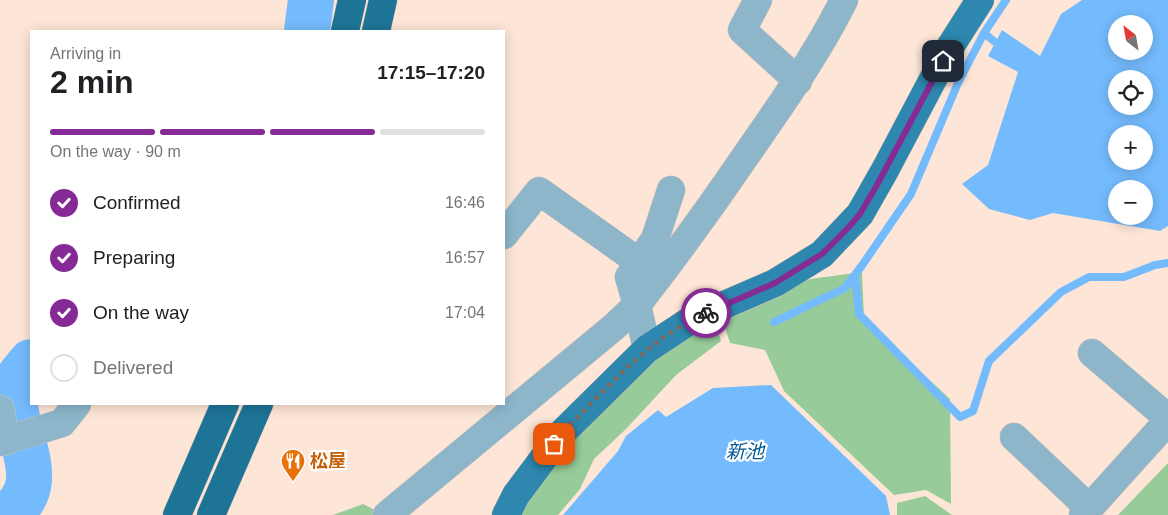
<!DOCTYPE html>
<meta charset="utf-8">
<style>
:root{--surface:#fff;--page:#f6f6f6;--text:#202124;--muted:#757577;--line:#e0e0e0;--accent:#862a95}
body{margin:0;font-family:Arial,"Noto Sans JP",sans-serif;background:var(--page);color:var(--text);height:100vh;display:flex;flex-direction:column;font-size:19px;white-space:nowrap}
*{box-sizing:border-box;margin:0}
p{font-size:16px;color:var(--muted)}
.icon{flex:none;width:28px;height:28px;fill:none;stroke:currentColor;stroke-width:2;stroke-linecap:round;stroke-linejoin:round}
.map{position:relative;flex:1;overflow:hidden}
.side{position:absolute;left:30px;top:30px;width:475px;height:375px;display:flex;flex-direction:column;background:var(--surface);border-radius:0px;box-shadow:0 2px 12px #0003}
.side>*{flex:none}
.needle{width:32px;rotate:329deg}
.buttons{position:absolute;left:1108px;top:15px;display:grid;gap:10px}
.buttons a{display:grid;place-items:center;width:45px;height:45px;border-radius:50%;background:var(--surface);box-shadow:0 2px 12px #0003;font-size:25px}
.pin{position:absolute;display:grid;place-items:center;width:42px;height:42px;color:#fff;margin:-21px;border-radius:10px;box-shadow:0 2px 8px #0006}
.courier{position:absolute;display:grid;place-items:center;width:50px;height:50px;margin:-25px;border:4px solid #862a95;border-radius:50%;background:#fff;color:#222;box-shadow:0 1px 6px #0007}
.headline em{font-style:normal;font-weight:800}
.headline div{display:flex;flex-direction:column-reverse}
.headline{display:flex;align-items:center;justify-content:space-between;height:85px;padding:0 20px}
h1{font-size:32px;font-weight:800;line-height:38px}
.bar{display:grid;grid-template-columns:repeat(4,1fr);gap:8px 5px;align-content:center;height:60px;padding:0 20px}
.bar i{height:6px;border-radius:4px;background:var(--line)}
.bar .on{background:var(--accent)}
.bar p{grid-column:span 4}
ol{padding:0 20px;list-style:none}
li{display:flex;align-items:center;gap:15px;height:55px}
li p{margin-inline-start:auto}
li .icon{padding:5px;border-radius:50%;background:var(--accent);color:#fff;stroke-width:4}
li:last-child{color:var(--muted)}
li i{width:28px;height:28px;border:2px solid var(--line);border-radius:50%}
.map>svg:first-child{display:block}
.green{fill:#97cb9a}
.water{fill:#74bbfd;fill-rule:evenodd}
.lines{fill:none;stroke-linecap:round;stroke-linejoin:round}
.stream{stroke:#74bbfd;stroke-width:8}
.river{stroke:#74bbfd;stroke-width:46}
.minor-casing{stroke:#d9c4b6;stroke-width:29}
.major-casing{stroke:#d9c4b6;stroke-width:29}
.highway-casing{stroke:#d9c4b6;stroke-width:29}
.minor{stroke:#8db6cb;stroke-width:28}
.major{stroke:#2d87ae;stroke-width:28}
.highway{stroke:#1e7497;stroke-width:28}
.done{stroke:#7a6b61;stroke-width:5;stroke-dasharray:0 9}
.route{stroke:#862a95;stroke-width:6}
.labels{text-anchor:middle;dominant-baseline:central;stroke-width:4.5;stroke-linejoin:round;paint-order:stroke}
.food-label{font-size:18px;font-weight:bold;fill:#c56008;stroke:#fff;text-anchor:start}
.water-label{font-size:19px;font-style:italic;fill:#005691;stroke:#fff}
</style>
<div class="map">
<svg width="1168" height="515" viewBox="0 0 1168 515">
<rect width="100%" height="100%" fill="#fde6d7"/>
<path class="green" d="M 862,272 L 864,319 L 950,399 L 951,504 L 926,490 L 894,495 L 784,391 L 765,350 L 730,343 L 722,318 L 810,279 Z
M 715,321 L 721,341 L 676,375 L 626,429 L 594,459 L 580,489 L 558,515 L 518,515 L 580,428 L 665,347 Z
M 1168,463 L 1168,515 L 1118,515 Z
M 925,496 L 952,515 L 897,515 L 897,503 Z
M 363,504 L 385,515 L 333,515 Z"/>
<path class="water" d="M 1082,0 L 1168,0 L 1168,226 L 1160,231 L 1053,213 L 1030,220 L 989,209 L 962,184 L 988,165 L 1018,72 L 988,56 L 1002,30 L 1040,56 L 1061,14 ZM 1116,24 L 1144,24 L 1144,51 L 1116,51 ZM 1116,79 L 1144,79 L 1144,106 L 1116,106 ZM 1116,134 L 1144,134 L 1144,161 L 1116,161 ZM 1116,189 L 1144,189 L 1144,216 L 1116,216 Z
M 771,385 L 886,496 L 890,515 L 563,515 L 618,451 L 626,436 L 658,410 L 666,417 L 713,388 Z"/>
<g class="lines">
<path class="stream" d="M 984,33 L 1006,0
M 855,275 L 859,314 L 960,417 L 973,411 L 989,361 L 1061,292 L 1089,277 L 1124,277 L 1155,265 L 1168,263
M 774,322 L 845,288 L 863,264 L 911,194 L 958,83 L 984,33 L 995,42"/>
<path class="river" d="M 307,31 L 311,0
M 7,515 C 58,480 3,427 17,381 C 20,374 27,367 31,362"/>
<defs>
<path id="minor" d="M 758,0 L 742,30 L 798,81
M 504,235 L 539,191 L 639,262
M 647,349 L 637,305 C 676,255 713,204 749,151 C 783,102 817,54 844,0
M 1092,353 L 1168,418
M 0,409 L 6,441
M 1014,437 L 1089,508
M 0,442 L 62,423 L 77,404
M 387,515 L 615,326 L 637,305 L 629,277 L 655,239 L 671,190
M 1083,515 L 1168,421"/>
<path id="major" d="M 506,515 L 516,495 L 564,431 L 647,349 L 694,318 L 775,283 L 822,254 L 860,214 L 885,170 L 950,47 L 980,0"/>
<path id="highway" d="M 345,31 L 352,0
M 376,31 L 383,0
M 177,515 L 225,404
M 211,515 L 259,404"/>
</defs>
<use href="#minor" class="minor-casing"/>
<use href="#major" class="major-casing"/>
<use href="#highway" class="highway-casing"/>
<use href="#minor" class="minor"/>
<use href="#major" class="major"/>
<use href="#highway" class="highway"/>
</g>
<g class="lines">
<path class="done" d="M 554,444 L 564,431 C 607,388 649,338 706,313"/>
<path class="route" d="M 706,313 L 775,283 L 822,254 L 848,228 L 860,214 L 877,185 L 943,61"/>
</g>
<defs>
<symbol id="restaurant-pin" viewBox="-11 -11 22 30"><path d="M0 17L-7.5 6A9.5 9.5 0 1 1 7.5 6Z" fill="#e8710a" stroke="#fff"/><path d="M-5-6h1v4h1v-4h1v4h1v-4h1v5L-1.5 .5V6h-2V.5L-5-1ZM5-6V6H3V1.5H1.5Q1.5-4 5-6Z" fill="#fff"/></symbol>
</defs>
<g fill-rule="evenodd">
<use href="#restaurant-pin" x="279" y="447" width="28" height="38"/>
</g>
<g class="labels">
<g class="food-label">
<text x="310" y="461">松屋</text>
</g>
<g class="water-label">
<text x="745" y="451">新池</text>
</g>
</g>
</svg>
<div class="buttons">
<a><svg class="needle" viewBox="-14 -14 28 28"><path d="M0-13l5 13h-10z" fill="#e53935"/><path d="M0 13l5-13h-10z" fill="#757577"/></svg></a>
<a><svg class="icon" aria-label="locate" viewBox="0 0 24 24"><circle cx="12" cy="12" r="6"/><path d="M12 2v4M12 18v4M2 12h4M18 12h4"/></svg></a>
<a>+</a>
<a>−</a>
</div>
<div class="pin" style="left:554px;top:444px;background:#ea580c"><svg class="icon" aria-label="bag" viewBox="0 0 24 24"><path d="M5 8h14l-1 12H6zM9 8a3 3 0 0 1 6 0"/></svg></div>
<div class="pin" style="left:943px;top:61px;background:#1f2937"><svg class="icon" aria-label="home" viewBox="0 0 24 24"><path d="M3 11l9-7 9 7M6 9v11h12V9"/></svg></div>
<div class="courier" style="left:706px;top:313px"><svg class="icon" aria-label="bike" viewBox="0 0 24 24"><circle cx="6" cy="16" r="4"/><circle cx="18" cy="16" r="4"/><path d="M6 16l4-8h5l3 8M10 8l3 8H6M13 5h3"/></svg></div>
<section class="side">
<div class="headline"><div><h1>2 min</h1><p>Arriving in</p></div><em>17:15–17:20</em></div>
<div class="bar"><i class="on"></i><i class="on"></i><i class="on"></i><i></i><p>On the way · 90 m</p></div>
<ol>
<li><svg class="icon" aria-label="check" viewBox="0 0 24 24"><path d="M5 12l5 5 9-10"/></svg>Confirmed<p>16:46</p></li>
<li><svg class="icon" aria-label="check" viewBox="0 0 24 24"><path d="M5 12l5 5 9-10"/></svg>Preparing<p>16:57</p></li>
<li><svg class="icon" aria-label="check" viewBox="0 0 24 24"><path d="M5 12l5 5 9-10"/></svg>On the way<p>17:04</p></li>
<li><i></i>Delivered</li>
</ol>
</section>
</div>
